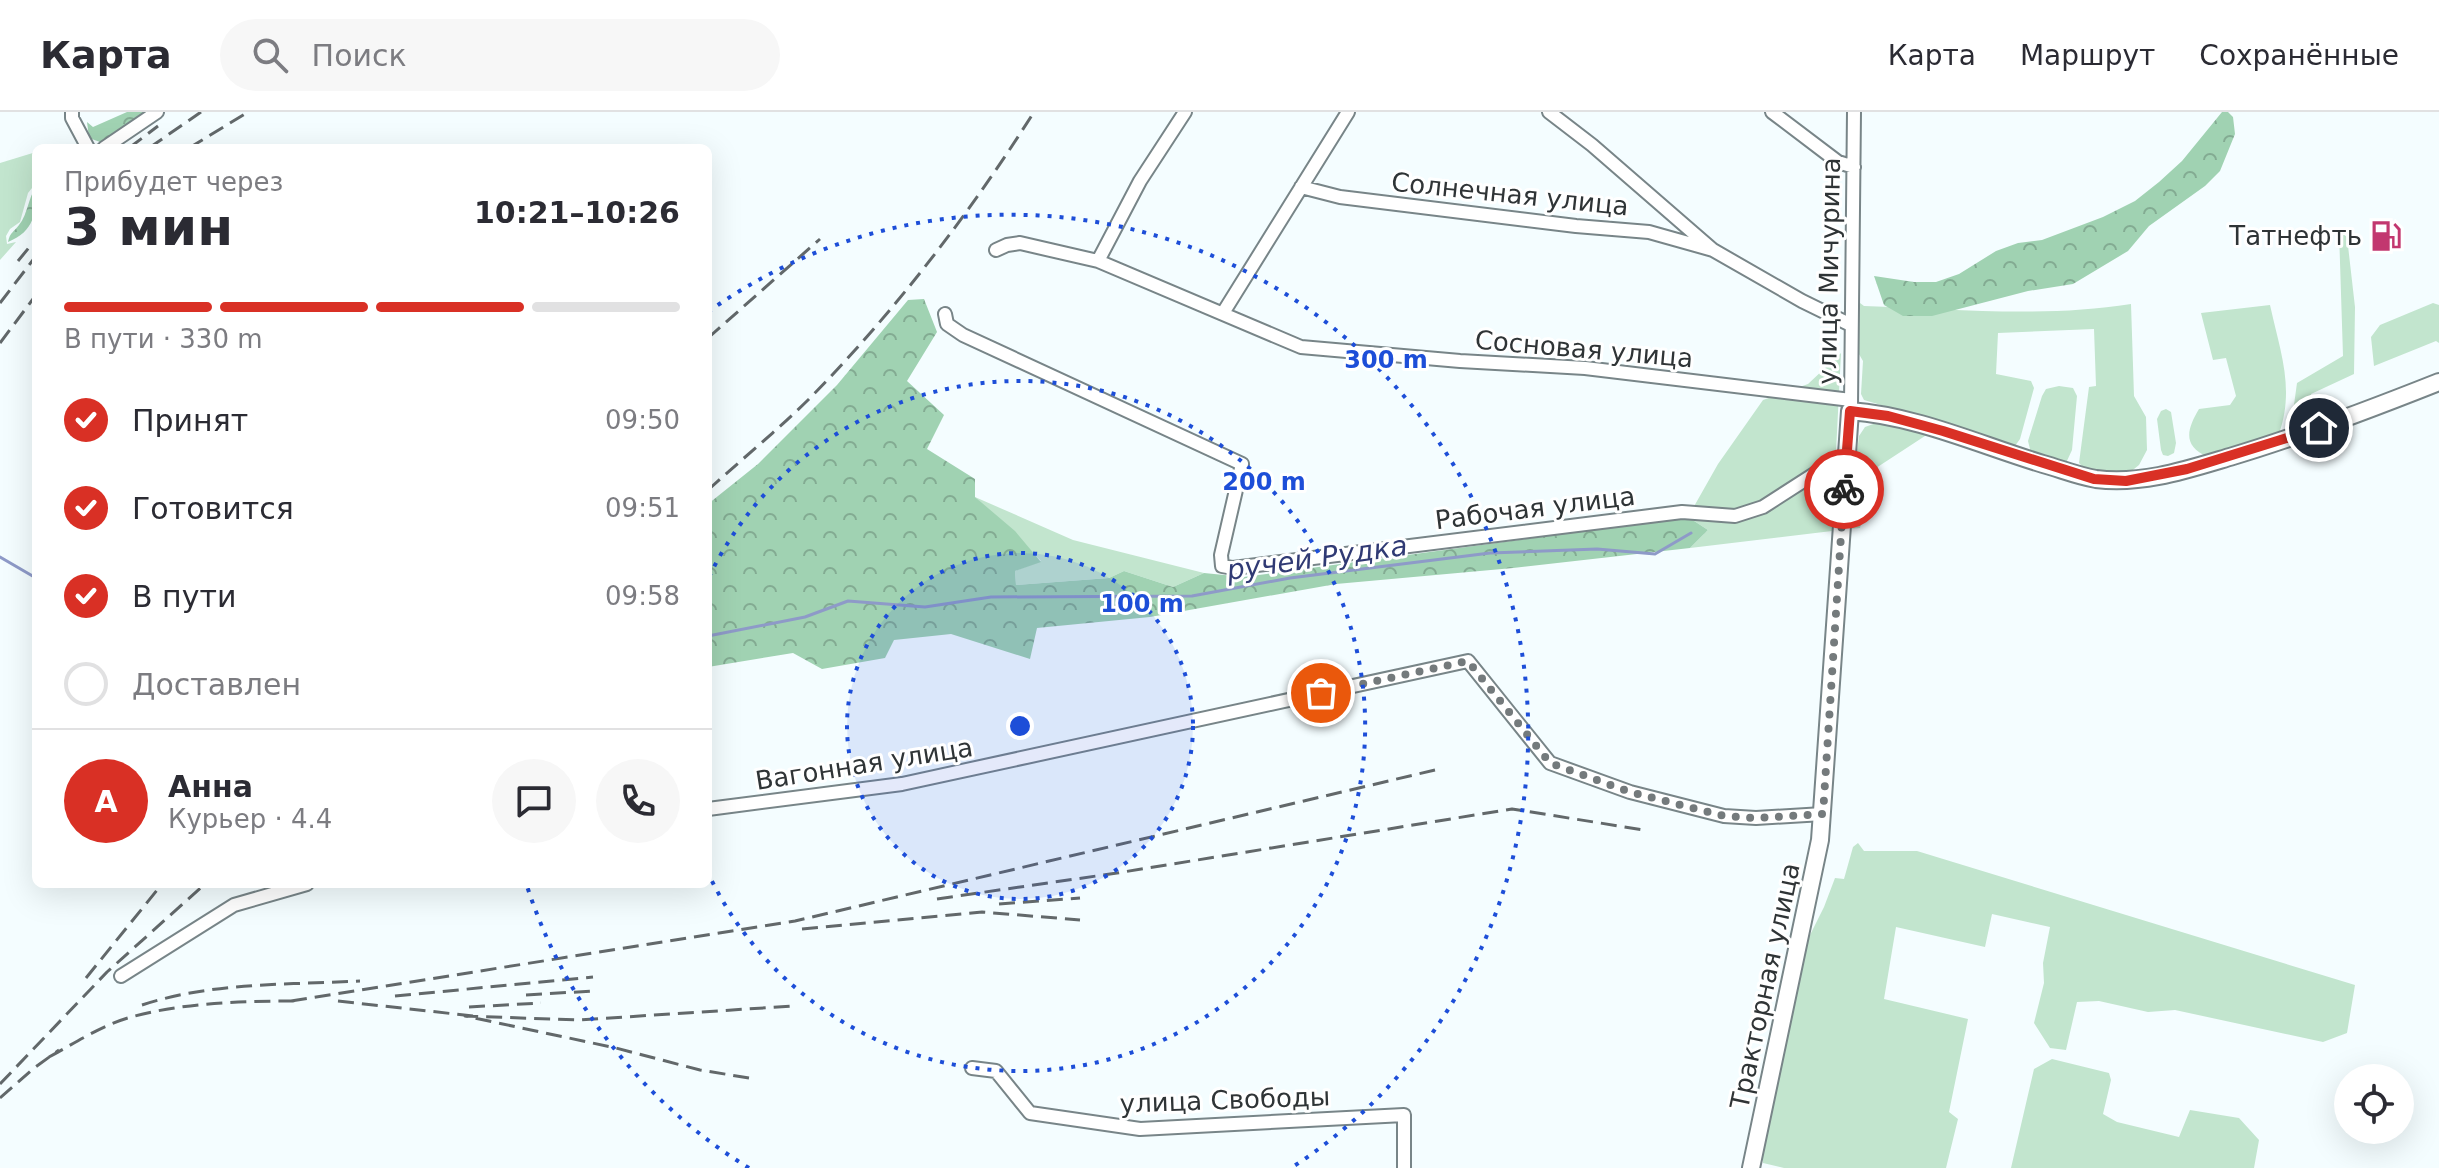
<!DOCTYPE html>
<html lang="ru">
<meta charset="utf-8">
<style>
:root{--surface:#fff;--page:#f7f7f7;--text:#2b2b33;--muted:#7c7c81;--line:#e1e1e2;--accent:#d93025}
body{margin:0;font-family:"DejaVu Sans",sans-serif;background:var(--page);color:var(--text);height:100vh;display:flex;flex-direction:column;font-size:30px;white-space:nowrap}
*{box-sizing:border-box;margin:0}
p{font-size:26px;color:var(--muted)}
.icon{flex:none;width:44px;height:44px;fill:none;stroke:currentColor;stroke-width:2;stroke-linecap:round;stroke-linejoin:round}
.map{position:relative;flex:1;overflow:hidden}
.sheet{position:absolute;left:32px;top:32px;width:680px;height:744px;display:flex;flex-direction:column;background:var(--surface);border-radius:12px;box-shadow:0 8px 32px #0002}
.sheet>*{flex:none}
.controls{position:absolute;left:2334px;top:952px;display:grid;gap:16px}
.controls a{display:grid;place-items:center;width:80px;height:80px;border-radius:50%;background:var(--surface);box-shadow:0 8px 32px #0002;font-size:40px}
.pin{position:absolute;display:grid;place-items:center;width:68px;height:68px;color:#fff;margin:-34px;border:4px solid #fff;border-radius:50%;box-shadow:0 2px 8px #0007}
.courier{position:absolute;display:grid;place-items:center;width:80px;height:80px;margin:-40px;border:6px solid #d93025;border-radius:50%;background:#fff;color:#222;box-shadow:0 2px 10px #0007}
.head em{font-style:normal;font-weight:700}
.head div{display:flex;flex-direction:column-reverse}
.head{display:flex;align-items:center;justify-content:space-between;height:136px;padding:0 32px}
h1{font-size:52px;font-weight:700;line-height:60px}
.bar{display:grid;grid-template-columns:repeat(4,1fr);gap:12px 8px;align-content:center;height:96px;padding:0 32px}
.bar i{height:10px;border-radius:6px;background:var(--line)}
.bar .current{background:var(--accent)}
.bar p{grid-column:span 4}
.line{display:flex;align-items:center;gap:20px;padding:0 32px;border-top:2px solid var(--line)}
.line div{flex:1}
.round{display:grid;place-items:center;flex:none;width:84px;height:84px;border-radius:42px;background:var(--page)}
ol{padding:0 32px;list-style:none}
li{display:flex;align-items:center;gap:24px;height:88px}
li p{margin-inline-start:auto}
li .icon{padding:8px;border-radius:50%;background:var(--accent);color:#fff;stroke-width:4}
li:last-child{color:var(--muted)}
li i{width:44px;height:44px;border:4px solid var(--line);border-radius:50%}
header{display:flex;align-items:center;gap:48px;box-sizing:border-box;height:112px;padding:0 40px;background:var(--surface);border-bottom:2px solid var(--line)}
header strong{font-size:38px}
nav{display:flex;gap:44px;margin-inline-start:auto;font-size:28px}
.search{width:560px;height:72px;background:var(--page);display:flex;align-items:center;gap:20px;box-sizing:border-box;padding:0 28px;border-radius:44px;color:var(--muted);font-size:30px}
.map>svg:first-child{display:block}
.green{fill:#c2e5ce}
.forest{fill:url(#forest-crowns)}
.lines{fill:none;stroke-linecap:round;stroke-linejoin:round}
.stream{stroke:#8e9ac8;stroke-width:3}
.minor-casing{stroke:#788588;stroke-width:16}
.major-casing{stroke:#788588;stroke-width:20}
.minor{stroke:#fff;stroke-width:12}
.major{stroke:#fff;stroke-width:16}
.rail{stroke:#62686a;stroke-width:3;stroke-dasharray:16 8;stroke-linecap:butt}
.done{stroke:#747a7c;stroke-width:8;stroke-dasharray:0 14.4}
.route{stroke:#d93025;stroke-width:10}
.ring{fill:none;stroke:#1d4ed8;stroke-width:4;stroke-dasharray:4 8}
.labels{text-anchor:middle;dominant-baseline:central;stroke-width:6;stroke-linejoin:round;paint-order:stroke}
.street-label{font-size:26px;fill:#2f3436;stroke:#fff}
.poi-label{font-size:26px;fill:#2f3436;stroke:#fff;text-anchor:end}
.water-label{font-size:28px;font-style:italic;fill:#303a74;stroke:#fff}
.centre{fill:#1d4ed8;stroke:#fff;stroke-width:4}
.ring-label{font-size:24px;text-anchor:middle;font-weight:bold;fill:#1d4ed8;stroke:#fff;stroke-width:6;stroke-linejoin:round;paint-order:stroke}
</style>
<header>
<strong>Карта</strong>
<div class="search"><svg class="icon" aria-label="search" viewBox="0 0 24 24"><circle cx="10" cy="10" r="6"/><path d="M15 15l6 6"/></svg>Поиск</div>
<nav><a>Карта</a><a>Маршрут</a><a>Сохранённые</a></nav>
</header>
<div class="map">
<svg width="2439" height="1056" viewBox="0 0 2439 1056">
<defs>
<pattern id="forest-crowns" width="20" height="18" patternUnits="userSpaceOnUse" patternTransform="scale(2)"><rect width="20" height="18" fill="#a0d2b2"/><path d="M2 6a3 3 0 1 1 6 0M12 15a3 3 0 1 1 6 0" fill="none" stroke="#83ab92"/></pattern>
</defs>
<rect width="100%" height="100%" fill="#f4fdff"/>
<path class="green" d="M 36,40 L 36,71 L 28,81 L 20,110 L 10,117 L 6,124 L 7,132 L 16,130 L 0,148 L 0,51 Z
M 2339,119 L 2347,125 L 2355,195 L 2354,262 L 2311,282 L 2309,304 L 2304,309 L 2298,310 L 2293,300 L 2297,271 L 2343,244 Z
M 1856,188 L 1864,194 C 1952,197 2044,206 2131,192 L 2134,284 L 2146,305 L 2147,338 L 2139,353 L 2129,361 L 2086,358 L 2079,351 L 2089,275 L 2096,274 L 2094,217 L 1998,221 L 1996,262 L 2031,269 L 2034,276 L 2020,327 L 2015,334 L 2009,335 L 1976,321 L 1864,288 L 1861,282 L 1863,249 L 1856,237 Z
M 2433,191 L 2439,193 L 2439,231 L 2436,229 L 2374,254 L 2371,225 L 2380,213 Z
M 2270,193 C 2280,239 2295,276 2279,322 L 2208,345 C 2182,334 2187,317 2199,297 L 2230,293 L 2236,284 L 2226,246 L 2213,248 L 2201,201 Z
M 1841,241 L 1832,419 L 1690,436 L 1708,418 L 1688,405 L 1718,352 L 1763,288 L 1808,272 Z
M 2059,274 L 2073,276 L 2077,284 L 2072,338 L 2066,351 L 2031,341 L 2028,329 L 2042,284 L 2046,277 Z
M 2166,297 L 2171,300 L 2176,331 L 2174,341 L 2168,344 L 2163,343 L 2161,338 L 2157,307 L 2161,299 Z
M 1876,311 L 1928,322 L 1876,356 L 1860,416 L 1847,417 L 1859,324 L 1865,315 Z
M 975,385 L 1073,428 L 1204,461 L 1173,475 L 1124,459 L 1109,466 L 1016,473 L 1015,459 L 1041,449 Z
M 1858,731 L 1864,739 L 1917,739 L 2355,873 L 2347,921 L 2323,930 L 2175,898 L 2148,900 L 2099,889 L 2077,890 L 2066,938 L 2050,936 L 2034,911 L 2044,871 L 2043,851 L 2050,815 L 1992,802 L 1985,835 L 1896,815 L 1884,887 L 1968,907 L 1949,1000 L 1958,1007 L 1946,1056 L 1784,1056 L 1763,1051 L 1763,1038 L 1806,831 L 1824,795 L 1835,766 L 1844,767 L 1853,735 Z
M 2052,947 L 2109,961 L 2111,968 L 2103,1002 L 2117,1010 L 2179,1025 L 2190,998 L 2239,1006 L 2259,1028 L 2254,1056 L 2011,1056 L 2034,957 Z"/>
<path class="forest" d="M 127,0 L 145,0 L 100,30 L 89,26 L 87,10 L 93,15 Z
M 2222,0 L 2228,0 L 2233,5 L 2235,22 L 2220,59 L 2205,74 L 2149,114 L 2128,139 L 2073,172 L 2028,179 L 1932,204 L 1903,204 L 1884,193 L 1874,164 L 1914,170 L 1936,170 L 1959,162 L 1996,139 L 2018,131 L 2042,128 L 2103,105 L 2135,89 L 2159,70 L 2182,49 Z
M 36,75 C 36,101 35,119 8,130 C 10,120 14,120 19,113 C 28,102 28,86 36,75 Z
M 924,187 L 937,220 L 907,269 L 944,303 L 927,337 L 975,367 L 975,385 L 1015,419 L 1041,450 L 1015,459 L 1016,473 L 1109,466 L 1124,459 L 1173,475 L 1204,461 L 1244,465 L 1688,405 L 1708,418 L 1690,436 L 1513,456 L 1336,472 L 1150,505 L 1037,516 L 1030,547 L 951,522 L 894,528 L 885,546 L 822,557 L 793,541 L 708,555 L 708,392 L 758,352 L 837,273 L 908,188 Z"/>
<g class="lines">
<path class="stream" d="M 0,445 L 36,466
M 708,524 L 805,505 L 848,489 L 925,495 L 991,485 L 1192,484 L 1290,466 L 1490,441 L 1597,437 L 1655,442 L 1691,421"/>
<defs>
<path id="minor" d="M 72,0 L 72,6 L 88,36
M 1549,0 L 1592,33 L 1713,138 L 1802,189 L 1851,213
M 1772,0 L 1838,50 L 1854,55
M 104,36 L 157,0
M 1301,75 L 1340,85 L 1576,114 L 1649,120 L 1713,138
M 996,138 L 1007,133 L 1020,131 L 1098,149 L 1301,235 L 1460,249 L 1585,256 L 1851,288
M 1098,149 L 1140,69 L 1185,0
M 1223,201 L 1348,0
M 945,202 L 947,212 L 963,223 L 1242,352 L 1221,443 L 1222,454 L 1233,456 L 1682,400 L 1735,404 L 1763,395 L 1847,341
M 1851,293 L 1854,0
M 708,697 L 902,672 L 1468,549 L 1550,651 L 1630,680 L 1724,704 L 1756,706 L 1823,702
M 121,864 L 234,793 L 307,772
M 972,956 L 996,959 L 1030,1001 L 1140,1017 L 1404,1003 L 1404,1056"/>
<path id="major" d="M 1751,1056 L 1820,728 L 1850,299 C 1917,304 1980,333 2043,352 C 2061,357 2078,364 2096,367 C 2143,373 2189,357 2233,344 C 2303,323 2371,297 2439,270"/>
</defs>
<use href="#minor" class="minor-casing"/>
<use href="#major" class="major-casing"/>
<use href="#minor" class="minor"/>
<use href="#major" class="major"/>
<path class="rail" d="M 129,36 L 158,14
M 149,36 L 201,0
M 189,36 L 248,0
M 18,149 L 36,127
M 0,191 L 36,144
M 708,226 L 820,127
M 0,231 L 36,183
M 708,378 C 742,347 779,317 812,284 C 896,198 970,101 1034,0
M 937,787 L 1117,761 L 1512,697 L 1644,718
M 999,792 L 1080,786
M 802,817 L 982,800 L 1080,808
M 86,866 L 162,772
M 526,883 L 593,879
M 395,884 L 593,865
M 291,889 L 795,809 L 1435,658
M 338,889 L 473,904
M 142,893 C 212,870 287,873 360,869
M 469,895 L 541,891
M 49,945 C 75,931 102,913 131,905 C 186,890 246,889 302,889
M 749,966 L 700,958 L 616,936 L 465,904 L 579,908 L 793,894
M 0,972 L 107,860 L 205,772
M 0,986 L 34,956 L 59,938"/>
</g>
<g class="lines">
<path class="done" d="M 1321,581 L 1468,549 L 1550,651 L 1630,680 L 1724,704 L 1756,706 L 1823,702 L 1844,377"/>
<path class="route" d="M 1844,377 L 1850,299 L 1888,304 L 1943,319 L 2094,367 L 2126,369 L 2187,357 L 2319,316"/>
</g>
<circle cx="1020" cy="614" r="173" fill="#1d4ed8" fill-opacity=".12"/>
<g class="ring">
<circle cx="1020" cy="614" r="173"/>
<path d="M709 465A345 345 0 1 1 709 763"/>
<path d="M749 1056A518 518 0 0 1 527 774M708 200A518 518 0 1 1 1291 1056"/>
</g>
<defs>
<symbol id="fuel-bare" viewBox="-9 -9 18 18"><path d="M-5.5-6h7V0h2V4h1.3V-2.5L3-4.5l.8-.8L6-3V5H2.5V1h-1V6h-7ZM-4.2-4.7v3.2H.2V-4.7Z" fill="#c2376f" stroke="#fff" stroke-width="2.5" paint-order="stroke"/></symbol>
</defs>
<g fill-rule="evenodd">
<use href="#fuel-bare" x="2364" y="102" width="44" height="44"/>
</g>
<g class="labels">
<g class="street-label">
<text transform="translate(1510 82) rotate(6)">Солнечная улица</text>
<text transform="translate(1829 159) rotate(-89)">улица Мичурина</text>
<text transform="translate(1584 237) rotate(5)">Сосновая улица</text>
<text transform="translate(1535 396) rotate(-7)">Рабочая улица</text>
<text transform="translate(864 652) rotate(-9)">Вагонная улица</text>
<text transform="translate(1765 874) rotate(-78)">Тракторная улица</text>
<text transform="translate(1225 988) rotate(-2)">улица Свободы</text>
</g>
<g class="poi-label">
<text x="2362" y="124">Татнефть</text>
</g>
<g class="water-label">
<text transform="translate(1317 446) rotate(-8)">ручей Рудка</text>
</g>
</g>
<circle cx="1020" cy="614" r="12" class="centre"/>
<g class="ring-label">
<text x="1386" y="256">300 m</text>
<text x="1264" y="378">200 m</text>
<text x="1142" y="500">100 m</text>
</g>
</svg>
<div class="controls">
<a><svg class="icon" aria-label="locate" viewBox="0 0 24 24"><circle cx="12" cy="12" r="6"/><path d="M12 2v4M12 18v4M2 12h4M18 12h4"/></svg></a>
</div>
<div class="pin" style="left:1321px;top:581px;background:#ea580c"><svg class="icon" aria-label="bag" viewBox="0 0 24 24"><path d="M5 8h14l-1 12H6zM9 8a3 3 0 0 1 6 0"/></svg></div>
<div class="pin" style="left:2319px;top:316px;background:#1f2937"><svg class="icon" aria-label="home" viewBox="0 0 24 24"><path d="M3 11l9-7 9 7M6 9v11h12V9"/></svg></div>
<div class="courier" style="left:1844px;top:377px"><svg class="icon" aria-label="bike" viewBox="0 0 24 24"><circle cx="6" cy="16" r="4"/><circle cx="18" cy="16" r="4"/><path d="M6 16l4-8h5l3 8M10 8l3 8H6M13 5h3"/></svg></div>
<section class="sheet">
<div class="head"><div><h1>3 мин</h1><p>Прибудет через</p></div><em>10:21–10:26</em></div>
<div class="bar"><i class="current"></i><i class="current"></i><i class="current"></i><i></i><p>В пути · 330 m</p></div>
<ol>
<li><svg class="icon" aria-label="check" viewBox="0 0 24 24"><path d="M5 12l5 5 9-10"/></svg>Принят<p>09:50</p></li>
<li><svg class="icon" aria-label="check" viewBox="0 0 24 24"><path d="M5 12l5 5 9-10"/></svg>Готовится<p>09:51</p></li>
<li><svg class="icon" aria-label="check" viewBox="0 0 24 24"><path d="M5 12l5 5 9-10"/></svg>В пути<p>09:58</p></li>
<li><i></i>Доставлен</li>
</ol>
<div class="line" style="height:144px"><b class="round" style="background:var(--accent);color:#fff">А</b><div><b>Анна</b><p>Курьер · 4.4</p></div><a class="round"><svg class="icon" aria-label="chat" viewBox="0 0 24 24"><path d="M4 5h16v11H9l-5 4z"/></svg></a><a class="round"><svg class="icon" aria-label="phone" viewBox="0 0 24 24"><path d="M5 4h4l2 5-3 2q2 4 5 5l2-3 5 2v4C11 20 4 13 5 4z"/></svg></a></div>
</section>
</div>
